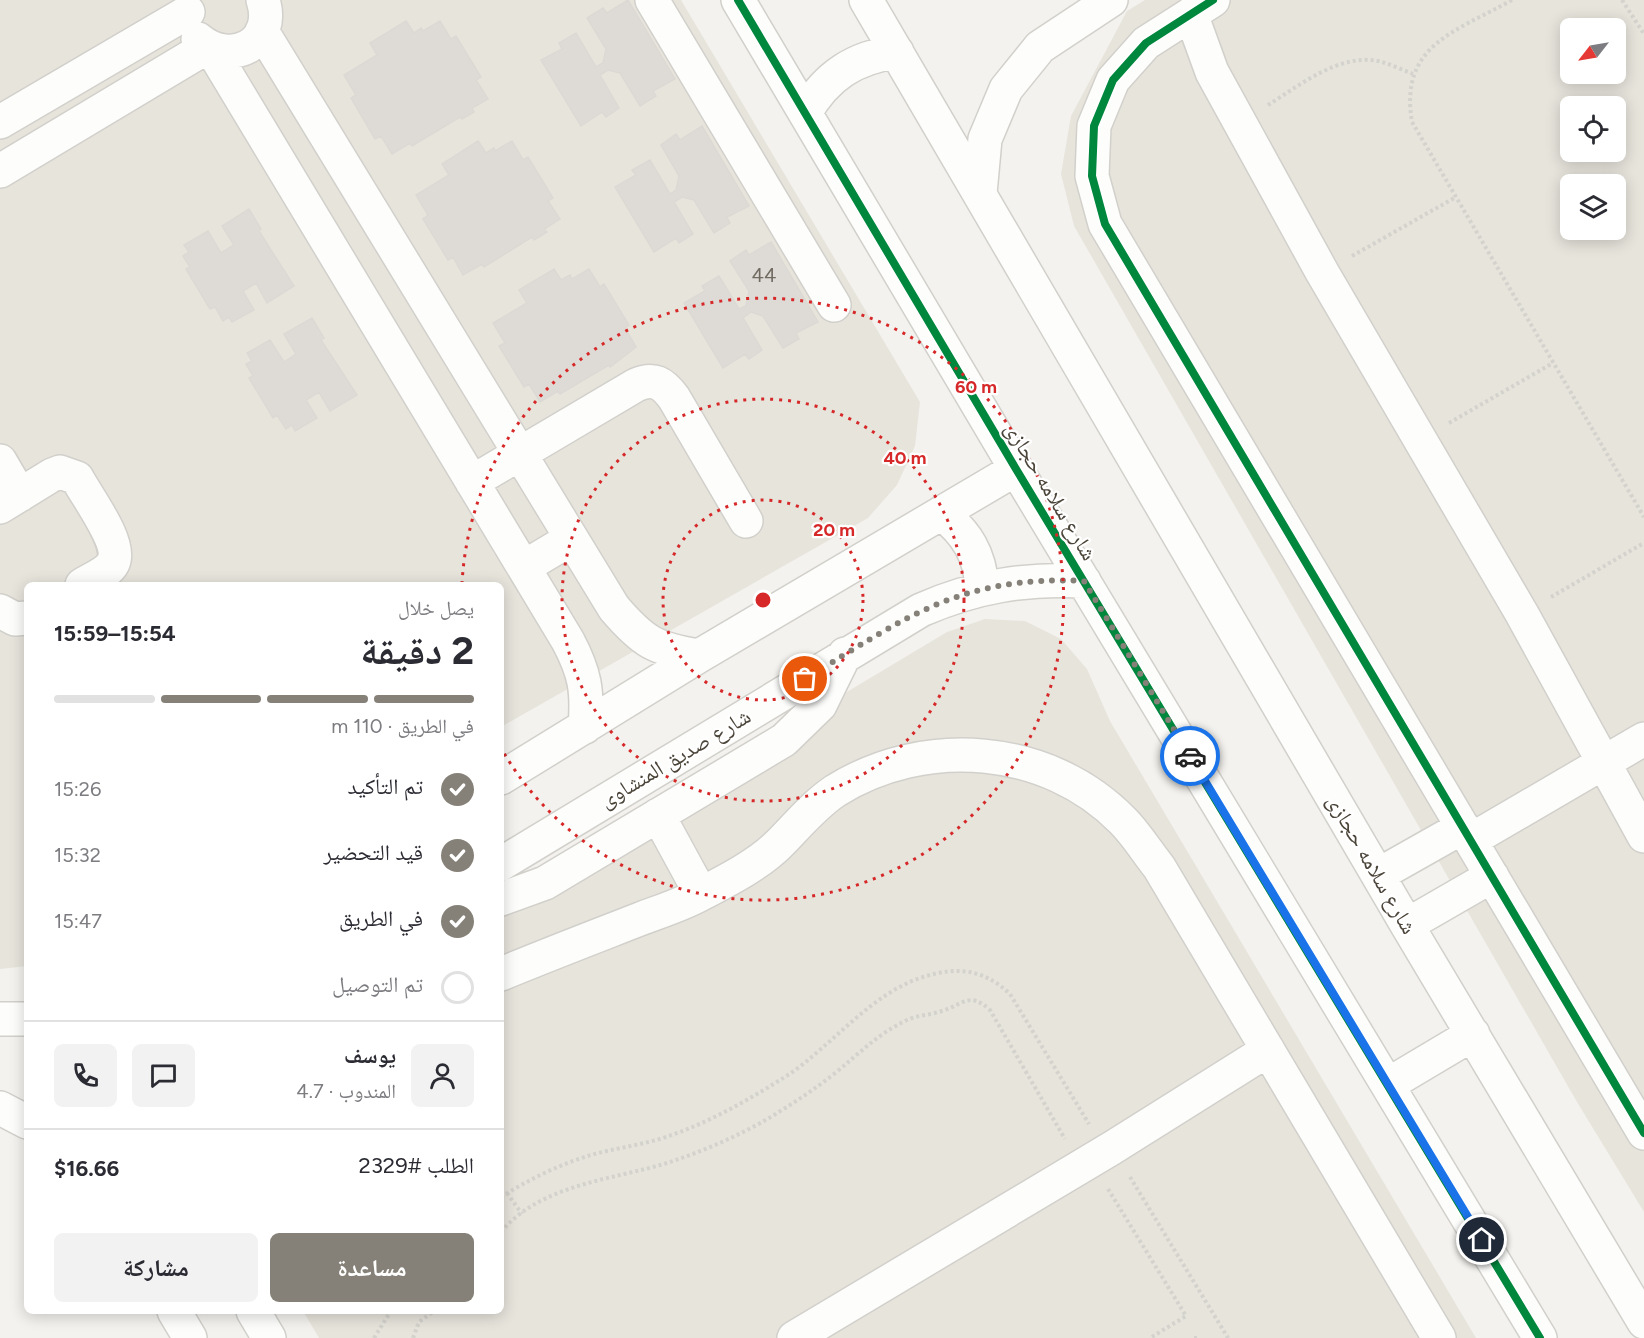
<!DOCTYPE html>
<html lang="ar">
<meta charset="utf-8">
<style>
:root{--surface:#fff;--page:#f2f2f3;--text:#2b2b33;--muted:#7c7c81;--line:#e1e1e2;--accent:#868178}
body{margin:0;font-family:Figtree,"Noto Naskh Arabic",sans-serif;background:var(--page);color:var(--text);direction:rtl;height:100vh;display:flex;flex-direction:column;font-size:22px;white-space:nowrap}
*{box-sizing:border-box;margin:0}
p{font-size:20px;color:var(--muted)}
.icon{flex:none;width:33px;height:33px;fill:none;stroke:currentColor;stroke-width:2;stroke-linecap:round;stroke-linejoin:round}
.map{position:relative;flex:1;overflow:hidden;direction:ltr}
.drawer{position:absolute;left:24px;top:582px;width:480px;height:732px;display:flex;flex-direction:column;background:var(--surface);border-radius:9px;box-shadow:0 3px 15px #0003;direction:rtl}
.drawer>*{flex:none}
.needle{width:39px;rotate:239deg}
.tools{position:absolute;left:1560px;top:18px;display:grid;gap:12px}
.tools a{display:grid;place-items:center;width:66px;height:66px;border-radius:9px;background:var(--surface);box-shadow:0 3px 15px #0003;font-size:30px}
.pin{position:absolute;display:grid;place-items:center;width:51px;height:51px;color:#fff;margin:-26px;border:3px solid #fff;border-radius:50%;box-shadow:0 2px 6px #0007}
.courier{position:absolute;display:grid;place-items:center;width:60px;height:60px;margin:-30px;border:4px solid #1a73e8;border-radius:50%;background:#fff;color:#222;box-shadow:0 2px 8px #0007}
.headline em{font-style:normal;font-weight:700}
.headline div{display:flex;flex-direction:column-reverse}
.headline{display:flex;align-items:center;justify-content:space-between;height:102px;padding:0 30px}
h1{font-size:39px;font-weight:700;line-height:45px}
.bar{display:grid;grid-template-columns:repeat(4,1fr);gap:9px 6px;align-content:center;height:72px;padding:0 30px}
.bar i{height:8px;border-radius:4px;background:var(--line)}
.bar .selected{background:var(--accent)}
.bar p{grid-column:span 4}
.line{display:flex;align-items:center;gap:15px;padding:0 30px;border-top:2px solid var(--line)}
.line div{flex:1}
.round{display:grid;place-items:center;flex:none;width:63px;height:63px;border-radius:9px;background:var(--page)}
ol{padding:0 30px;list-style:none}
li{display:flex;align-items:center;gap:18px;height:66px}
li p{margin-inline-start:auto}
li .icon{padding:6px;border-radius:50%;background:var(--accent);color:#fff;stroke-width:4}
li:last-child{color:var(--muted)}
li i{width:33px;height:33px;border:3px solid var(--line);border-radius:50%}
.button{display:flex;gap:12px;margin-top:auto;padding:12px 30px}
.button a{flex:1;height:69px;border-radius:9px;background:var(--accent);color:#fff;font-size:24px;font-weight:700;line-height:69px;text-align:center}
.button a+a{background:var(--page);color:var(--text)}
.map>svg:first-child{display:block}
.residential{fill:#e7e4dc;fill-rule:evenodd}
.building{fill:#dedbd6;stroke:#dcd9d4;stroke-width:1.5}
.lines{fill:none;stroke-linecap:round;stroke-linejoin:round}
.minor-casing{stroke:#d2d0cb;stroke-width:36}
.path{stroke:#d3d2cc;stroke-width:4;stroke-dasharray:3 3;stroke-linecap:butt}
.minor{stroke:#fdfdfc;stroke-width:33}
.cycleway-casing{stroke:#fff;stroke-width:11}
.cycleway{stroke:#00873e;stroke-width:8}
.done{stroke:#868178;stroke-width:6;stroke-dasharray:0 10.8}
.route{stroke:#1a73e8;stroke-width:8}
.ring{fill:none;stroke:#d62828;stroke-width:3;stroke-dasharray:3 6}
.labels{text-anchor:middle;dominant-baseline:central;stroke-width:4.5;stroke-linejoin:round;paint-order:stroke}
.number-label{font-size:20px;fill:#706a61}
.street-label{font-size:22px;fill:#4b4439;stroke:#fff}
.centre{fill:#d62828;stroke:#fff;stroke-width:3}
.ring-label{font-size:18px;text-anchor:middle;font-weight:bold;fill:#d62828;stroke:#fff;stroke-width:4.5;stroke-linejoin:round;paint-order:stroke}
</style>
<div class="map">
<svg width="1644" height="1338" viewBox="0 0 1644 1338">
<rect width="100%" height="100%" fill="#f4f2ee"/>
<path class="residential" d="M 0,0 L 681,0 L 920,402 L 915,446 L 897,485 L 868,518 L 501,727 L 501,585 L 27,585 L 27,966 L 0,969 Z
M 1145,0 L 1644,0 L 1644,1212 L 1577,1102 L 1074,226 L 1061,174 L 1071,116 L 1127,11 ZM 1570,28 L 1616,28 L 1616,74 L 1570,74 ZM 1570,106 L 1616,106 L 1616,152 L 1570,152 ZM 1570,184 L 1616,184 L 1616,230 L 1570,230 Z
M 985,619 L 1025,621 L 1061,639 L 1087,669 L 1110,721 L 1476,1338 L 319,1338 L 303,1311 L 501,1311 L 501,899 L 947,632 Z"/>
<path class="building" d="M 628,0 L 675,79 L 653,91 L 656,96 L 640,106 L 620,73 L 608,70 L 600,75 L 619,108 L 606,117 L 602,112 L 581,126 L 541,60 L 562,49 L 559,43 L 576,33 L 596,67 L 603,63 L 606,49 L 587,18 L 603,8 L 607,13 Z
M 406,21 L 414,33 L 421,28 L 423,31 L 440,21 L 451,39 L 456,36 L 481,77 L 476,80 L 488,99 L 472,108 L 474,112 L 462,119 L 460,117 L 412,146 L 410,143 L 392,154 L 381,136 L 375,139 L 351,98 L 356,95 L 344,75 L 377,55 L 370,43 Z
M 702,126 L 749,206 L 727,217 L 730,223 L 714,233 L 694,200 L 682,197 L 674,202 L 693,234 L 679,243 L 676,238 L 654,252 L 615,187 L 636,175 L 632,170 L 650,160 L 670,194 L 676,190 L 679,176 L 661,145 L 676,134 L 680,140 Z
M 478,141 L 486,153 L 494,148 L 495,151 L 512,141 L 523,160 L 528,157 L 553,198 L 548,201 L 560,219 L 544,229 L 547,232 L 534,240 L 532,237 L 484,267 L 482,264 L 463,275 L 453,257 L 448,260 L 423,219 L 428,215 L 416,195 L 449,175 L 442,164 Z
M 249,209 L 261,229 L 259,231 L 294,286 L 267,303 L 256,283 L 243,291 L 254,310 L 232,322 L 229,317 L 223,321 L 215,307 L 210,309 L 186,269 L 190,267 L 183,256 L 189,252 L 184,245 L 208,231 L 221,253 L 234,245 L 222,226 Z
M 771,242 L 818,322 L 796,333 L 799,339 L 783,348 L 763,316 L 751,312 L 743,318 L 762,350 L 749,359 L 745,354 L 723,368 L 684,303 L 705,291 L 702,286 L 719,276 L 739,309 L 746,306 L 749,291 L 730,261 L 746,250 L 749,255 Z
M 554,269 L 561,280 L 570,275 L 572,279 L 589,269 L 600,287 L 604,284 L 629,325 L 625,328 L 636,347 L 610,367 L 609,365 L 560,394 L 558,391 L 540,402 L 529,384 L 524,387 L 499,346 L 505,343 L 493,323 L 527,303 L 519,290 Z
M 312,318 L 324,338 L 321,340 L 357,395 L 330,411 L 319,392 L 306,400 L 317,418 L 295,431 L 292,425 L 286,429 L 277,415 L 273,418 L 249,378 L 253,376 L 246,364 L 252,361 L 247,353 L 270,340 L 284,362 L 296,354 L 284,334 Z"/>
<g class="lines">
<defs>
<path id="minor" d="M 652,0 L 834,305
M 738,0 L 1016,469 L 1540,1338
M 866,0 L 1407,925 L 1644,1322
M 1213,0 L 1146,43 L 1113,80 L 1094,126 L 1092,176 L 1105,224 L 1644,1133
M 1191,14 L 1212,72 L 1322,272 L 1522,614 L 1644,836
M 262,31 L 614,608 C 643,642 655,649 699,656
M 198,39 C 231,67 277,44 263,0
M 212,50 L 568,641 C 585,673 588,691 585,727
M 805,113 C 826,76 855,57 897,52
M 0,122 L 188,12
M 0,171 L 207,47
M 980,193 L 985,139 L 1006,89 L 1040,47 L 1111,0
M 0,461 L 20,495
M 472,482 L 636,385 C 654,377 663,383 674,398 L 746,521
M 0,507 L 52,475 L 60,472 L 77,478 C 87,497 123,544 113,563 C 108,573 91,579 82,585
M 941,513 C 967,533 980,555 982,587
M 524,567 L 571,539
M 0,611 L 15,619 L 27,618
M 501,778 L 699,656 L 1016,469
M 658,815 L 701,894
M 1471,840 L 1644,739
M 501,864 L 921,610 C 976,586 1026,578 1084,581
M 1378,875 L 1463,827
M 501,899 L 545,883 L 784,740 L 820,705 L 845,654
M 1407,925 L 1492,876
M 501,974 C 547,955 594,937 640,919 C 661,911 684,904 703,893 C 728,880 759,864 779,844 C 797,826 813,806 835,791 C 924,735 1048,744 1123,821 C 1136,834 1147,852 1159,867 L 1439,1338
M 0,1019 L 27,1019
M 1389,1084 L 1473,1034
M 0,1108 L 27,1122
M 174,1311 L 190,1338
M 253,1311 L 269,1338
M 794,1338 L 1112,1148 L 1268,1050"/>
</defs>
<use href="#minor" class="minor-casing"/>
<path class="path" d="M 1512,0 C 1455,32 1399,45 1412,122 L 1644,517
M 1622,0 L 1644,34
M 1268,105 C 1300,85 1342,51 1382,62 C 1392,65 1403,70 1413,74
M 1352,256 L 1456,197
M 1449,423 L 1553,363
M 1551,597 L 1644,543
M 1130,1177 L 1228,1338
M 1108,1189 L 1186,1316 L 1150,1338
M 507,1193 L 522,1214
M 501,1197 C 528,1180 560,1164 591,1155 C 616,1148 642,1145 666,1137 C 711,1122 752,1098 791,1073 C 834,1043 872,993 923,977 C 958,966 983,969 1010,994 L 1089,1124
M 501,1232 C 541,1184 612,1180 667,1163 C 704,1151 741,1135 774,1115 C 795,1102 815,1089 834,1074 C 860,1053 876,1035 907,1020 C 917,1015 931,1015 942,1011 C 964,1004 969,991 990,1010 L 1065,1139
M 374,1338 L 391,1311
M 413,1338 L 419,1322 L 434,1311
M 1194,1338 L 1198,1338"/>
<use href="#minor" class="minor"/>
<defs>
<path id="cycleway" d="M 738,0 L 1016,469 L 1540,1338
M 1213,0 L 1146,43 L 1113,80 L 1094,126 L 1092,176 L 1105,224 L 1644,1133"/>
</defs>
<use href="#cycleway" class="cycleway-casing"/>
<use href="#cycleway" class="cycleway"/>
</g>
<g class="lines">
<path class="done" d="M 805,679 C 905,618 961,575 1084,581 L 1190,756"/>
<path class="route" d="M 1190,756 L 1482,1240"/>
</g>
<g class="ring">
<circle cx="763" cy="600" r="100"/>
<circle cx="763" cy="600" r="201"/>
<path d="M462 584A301 301 0 1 1 501 748"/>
</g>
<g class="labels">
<g class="number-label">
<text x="764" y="275">44</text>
</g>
<g class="street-label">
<text transform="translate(1051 491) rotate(59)">شارع سلامه حجازى</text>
<text transform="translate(675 758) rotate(-31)">شارع صديق المنشاوى</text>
<text transform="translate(1372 864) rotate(60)">شارع سلامه حجازى</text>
</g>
</g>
<circle cx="763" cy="600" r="9" class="centre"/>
<g class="ring-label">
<text x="976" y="393">60 m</text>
<text x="905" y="464">40 m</text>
<text x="834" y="536">20 m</text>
</g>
</svg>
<div class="tools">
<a><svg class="needle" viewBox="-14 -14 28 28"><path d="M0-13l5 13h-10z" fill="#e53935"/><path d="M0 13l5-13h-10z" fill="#7c7c81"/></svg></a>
<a><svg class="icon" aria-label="locate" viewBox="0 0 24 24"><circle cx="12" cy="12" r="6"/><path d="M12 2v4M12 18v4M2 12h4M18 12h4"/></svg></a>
<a><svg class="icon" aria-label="layers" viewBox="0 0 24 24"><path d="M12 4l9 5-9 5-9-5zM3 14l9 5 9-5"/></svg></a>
</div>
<div class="pin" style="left:805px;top:679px;background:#ea580c"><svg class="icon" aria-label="bag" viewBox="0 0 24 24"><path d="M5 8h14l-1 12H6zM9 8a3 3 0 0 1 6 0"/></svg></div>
<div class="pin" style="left:1482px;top:1240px;background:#1f2937"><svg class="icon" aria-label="home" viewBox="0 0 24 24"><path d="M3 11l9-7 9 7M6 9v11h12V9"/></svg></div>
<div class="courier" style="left:1190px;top:756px"><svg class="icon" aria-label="car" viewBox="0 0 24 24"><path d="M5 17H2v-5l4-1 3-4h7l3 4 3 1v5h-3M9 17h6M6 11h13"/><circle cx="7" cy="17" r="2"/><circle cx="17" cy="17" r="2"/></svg></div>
<section class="drawer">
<div class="headline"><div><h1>2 دقيقة</h1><p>يصل خلال</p></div><em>15:54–15:59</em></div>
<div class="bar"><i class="selected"></i><i class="selected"></i><i class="selected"></i><i></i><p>في الطريق · 110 m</p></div>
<ol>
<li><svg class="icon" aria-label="check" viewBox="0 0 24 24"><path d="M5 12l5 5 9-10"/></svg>تم التأكيد<p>15:26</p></li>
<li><svg class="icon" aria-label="check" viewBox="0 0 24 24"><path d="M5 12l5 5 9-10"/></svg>قيد التحضير<p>15:32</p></li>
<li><svg class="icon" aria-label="check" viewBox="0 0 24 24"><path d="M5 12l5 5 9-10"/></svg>في الطريق<p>15:47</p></li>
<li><i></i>تم التوصيل</li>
</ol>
<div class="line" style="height:108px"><a class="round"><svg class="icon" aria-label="person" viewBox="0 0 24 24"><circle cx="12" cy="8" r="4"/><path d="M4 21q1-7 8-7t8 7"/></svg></a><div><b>يوسف</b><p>المندوب · 4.7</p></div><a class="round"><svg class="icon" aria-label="chat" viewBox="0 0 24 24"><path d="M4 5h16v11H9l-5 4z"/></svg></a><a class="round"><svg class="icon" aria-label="phone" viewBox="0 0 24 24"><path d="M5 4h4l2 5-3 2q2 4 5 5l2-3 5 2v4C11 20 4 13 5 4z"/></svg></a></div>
<div class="line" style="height:78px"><div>الطلب #2329</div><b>$16.66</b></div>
<div class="button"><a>مساعدة</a><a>مشاركة</a></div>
</section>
</div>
